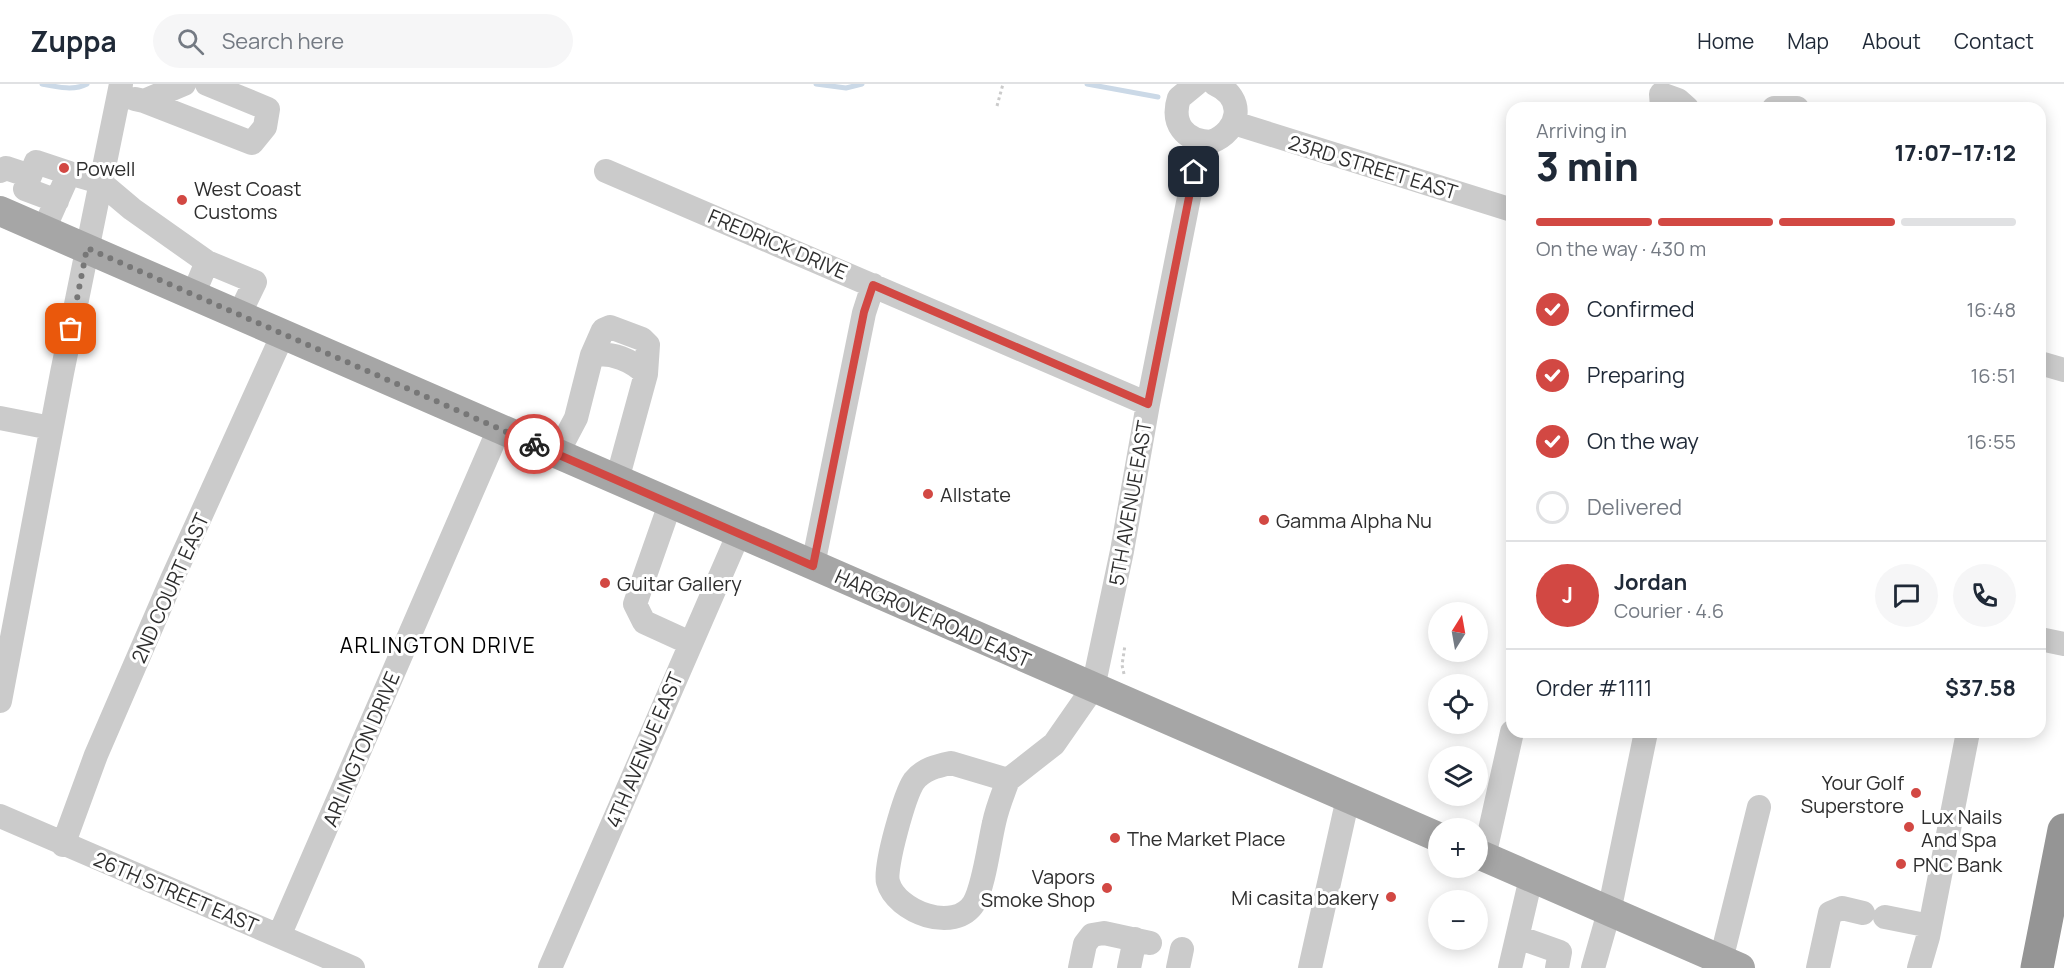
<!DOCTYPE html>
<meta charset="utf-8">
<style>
:root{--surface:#fff;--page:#f6f6f7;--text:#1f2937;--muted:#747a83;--line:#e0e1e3;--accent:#d24843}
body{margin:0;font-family:Manrope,sans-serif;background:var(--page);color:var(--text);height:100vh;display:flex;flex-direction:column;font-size:22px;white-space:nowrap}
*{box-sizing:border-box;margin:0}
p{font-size:20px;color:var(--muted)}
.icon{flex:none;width:33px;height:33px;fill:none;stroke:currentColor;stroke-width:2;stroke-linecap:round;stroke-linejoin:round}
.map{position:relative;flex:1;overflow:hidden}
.details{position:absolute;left:1506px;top:18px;width:540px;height:636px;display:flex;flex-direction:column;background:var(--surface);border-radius:18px;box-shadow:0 3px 15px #0003}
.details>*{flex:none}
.needle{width:39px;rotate:11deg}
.buttons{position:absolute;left:1428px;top:518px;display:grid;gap:12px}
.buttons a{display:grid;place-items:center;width:60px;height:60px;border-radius:50%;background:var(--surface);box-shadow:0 3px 15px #0003;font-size:30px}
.pin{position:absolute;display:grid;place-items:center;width:51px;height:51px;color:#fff;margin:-26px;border-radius:12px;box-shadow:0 3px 9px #0006}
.courier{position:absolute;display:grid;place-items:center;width:60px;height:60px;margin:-30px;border:4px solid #d24843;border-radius:50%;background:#fff;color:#222;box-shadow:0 2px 8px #0007}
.head em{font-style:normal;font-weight:800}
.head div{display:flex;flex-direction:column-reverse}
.head{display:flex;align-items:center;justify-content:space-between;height:102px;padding:0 30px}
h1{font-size:39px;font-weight:800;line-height:45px}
.bar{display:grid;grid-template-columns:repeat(4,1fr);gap:9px 6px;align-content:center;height:72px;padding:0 30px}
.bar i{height:8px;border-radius:4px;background:var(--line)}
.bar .active{background:var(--accent)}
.bar p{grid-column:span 4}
.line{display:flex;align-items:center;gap:15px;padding:0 30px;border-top:2px solid var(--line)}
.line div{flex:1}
.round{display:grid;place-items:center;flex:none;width:63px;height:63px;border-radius:32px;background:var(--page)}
ol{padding:0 30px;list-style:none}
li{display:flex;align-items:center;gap:18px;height:66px}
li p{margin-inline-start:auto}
li .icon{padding:6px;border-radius:50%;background:var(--accent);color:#fff;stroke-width:4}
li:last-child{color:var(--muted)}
li i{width:33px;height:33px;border:3px solid var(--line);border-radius:50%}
header{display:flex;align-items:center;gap:36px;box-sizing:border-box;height:84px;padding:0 30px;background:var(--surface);border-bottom:2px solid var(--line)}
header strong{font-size:28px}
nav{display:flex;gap:33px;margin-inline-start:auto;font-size:21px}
.search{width:420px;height:54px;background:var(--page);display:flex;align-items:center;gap:15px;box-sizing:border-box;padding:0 21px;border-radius:33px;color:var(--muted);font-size:22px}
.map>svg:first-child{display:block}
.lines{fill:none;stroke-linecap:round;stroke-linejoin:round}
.stream{stroke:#cbd9e7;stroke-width:5}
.path{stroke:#cbcbcb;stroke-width:3;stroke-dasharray:3 3;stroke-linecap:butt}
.minor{stroke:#cbcbcb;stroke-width:24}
.major{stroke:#a6a6a6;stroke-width:30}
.highway{stroke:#959595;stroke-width:33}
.done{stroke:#777;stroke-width:6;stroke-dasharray:0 10.8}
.route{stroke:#d24843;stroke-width:8}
.poi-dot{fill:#d24843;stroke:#fff;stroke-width:2}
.labels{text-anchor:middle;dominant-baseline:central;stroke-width:6;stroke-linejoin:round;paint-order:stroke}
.street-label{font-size:20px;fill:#2e2e2e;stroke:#fff}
.poi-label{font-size:20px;fill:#2e2e2e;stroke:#fff;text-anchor:start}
.neighbourhood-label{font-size:21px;letter-spacing:1.5px;fill:#000;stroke:#fff}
</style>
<header>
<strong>Zuppa</strong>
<div class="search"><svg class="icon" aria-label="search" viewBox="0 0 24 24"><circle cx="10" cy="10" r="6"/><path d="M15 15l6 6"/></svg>Search here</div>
<nav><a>Home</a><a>Map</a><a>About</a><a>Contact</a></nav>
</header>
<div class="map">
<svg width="2064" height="884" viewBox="0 0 2064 884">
<rect width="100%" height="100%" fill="#fff"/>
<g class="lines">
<path class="stream" d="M 42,0 C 57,3 74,7 87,0
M 816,0 L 846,4 L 862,0
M 1087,0 L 1158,13"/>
<path class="path" d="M 997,22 L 1003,0
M 1124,590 L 1122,581 L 1125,561"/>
<path class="minor" d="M 1196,0 L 1179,14 C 1171,39 1184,57 1211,58 C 1240,47 1246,14 1215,0
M 135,15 L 144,17 L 184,0
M 144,17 L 252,59 L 265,43 L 268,25 L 207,0
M 1662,24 L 1661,10 L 1678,16 L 1687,24
M 1774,24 L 1797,24
M 1234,39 L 1512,126
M 0,87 L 6,84 L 30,92 L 36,78 L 69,89 L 44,145
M 606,87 L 1148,320
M 69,89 L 100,98 L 132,125 L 207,178
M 30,92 L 25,105 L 57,117
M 193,211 L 207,178 L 255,198 L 239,231
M 592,271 C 612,268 632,276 646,290
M 2040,279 L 2064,286
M 0,334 L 51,344
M 557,370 L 576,334 L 592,271 L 603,246 L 610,243 L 642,255 L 648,261 L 646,290 L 617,396
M 670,420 L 635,520 L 644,538 L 690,559
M 813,481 L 864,229 L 873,201
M 2040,555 L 2064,560
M 0,617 L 62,289 L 121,0
M 951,679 L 1008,696 C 1003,710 997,724 994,739 C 989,760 984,802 974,819 C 955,850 896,828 888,798 C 884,783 905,710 914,697 C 923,685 937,682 951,679 Z
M 1008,696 L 1054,660 L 1093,604 L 1122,467 L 1148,320 L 1200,58
M 0,732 L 353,884
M 63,761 L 96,671 L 173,493 L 283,250
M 1484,773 L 1512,648
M 1885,833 L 1930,842
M 279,852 L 499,345
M 1518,853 L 1560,868 L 1557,884
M 1721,876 L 1759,723
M 550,884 L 739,449
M 1080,884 L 1085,860 L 1092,851 L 1104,849 L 1150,859
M 1129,884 L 1135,855
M 1178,884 L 1182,865
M 1310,884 L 1348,714
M 1510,884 L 1531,794
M 1593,884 L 1609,828 L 1646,648
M 1818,884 L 1830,829 L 1842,824 L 1863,829
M 1919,884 L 1928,853 L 1968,648"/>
<path class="major" d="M 0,127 L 1438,753
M 1478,770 L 1740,884"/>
<path class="highway" d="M 2037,884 L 2064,746"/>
</g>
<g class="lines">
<path class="done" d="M 71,245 L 87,164 L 534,360"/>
<path class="route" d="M 534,360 L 813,482 L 864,228 L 873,201 L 1148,320 L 1194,88"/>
</g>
<g class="poi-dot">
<circle cx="64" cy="84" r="6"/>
<circle cx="182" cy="116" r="6"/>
<circle cx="928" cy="410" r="6"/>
<circle cx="1264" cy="436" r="6"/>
<circle cx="605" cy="499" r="6"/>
<circle cx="1916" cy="709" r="6"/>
<circle cx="1909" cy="743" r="6"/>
<circle cx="1115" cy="754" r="6"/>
<circle cx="1901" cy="780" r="6"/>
<circle cx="1107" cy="804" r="6"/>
<circle cx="1391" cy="813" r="6"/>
</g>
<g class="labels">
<g class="street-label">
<text transform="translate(1373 83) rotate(17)">23RD STREET EAST</text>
<text transform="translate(778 160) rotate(23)">FREDRICK DRIVE</text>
<text transform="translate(1130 419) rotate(-80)">5TH AVENUE EAST</text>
<text transform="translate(170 504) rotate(-66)">2ND COURT EAST</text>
<text transform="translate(933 534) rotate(24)">HARGROVE ROAD EAST</text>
<text transform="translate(361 665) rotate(-67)">ARLINGTON DRIVE</text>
<text transform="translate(644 666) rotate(-67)">4TH AVENUE EAST</text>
<text transform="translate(176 808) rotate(23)">26TH STREET EAST</text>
</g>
<g class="poi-label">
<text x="76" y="84">Powell</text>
<text x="194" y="104">West Coast<tspan x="194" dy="23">Customs</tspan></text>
<text x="940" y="410">Allstate</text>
<text x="1276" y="436">Gamma Alpha Nu</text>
<text x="617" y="499">Guitar Gallery</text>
<text x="1904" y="698" text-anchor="end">Your Golf<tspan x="1904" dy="23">Superstore</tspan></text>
<text x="1921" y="732">Lux Nails<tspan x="1921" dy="23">And Spa</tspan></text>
<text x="1127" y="754">The Market Place</text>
<text x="1913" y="780">PNC Bank</text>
<text x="1095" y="792" text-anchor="end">Vapors<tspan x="1095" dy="23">Smoke Shop</tspan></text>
<text x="1379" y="813" text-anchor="end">Mi casita bakery</text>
</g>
<g class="neighbourhood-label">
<text x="438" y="561">ARLINGTON DRIVE</text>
</g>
</g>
</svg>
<div class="buttons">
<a><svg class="needle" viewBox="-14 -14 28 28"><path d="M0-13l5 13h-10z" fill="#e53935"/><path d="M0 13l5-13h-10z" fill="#747a83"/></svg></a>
<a><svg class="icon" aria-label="locate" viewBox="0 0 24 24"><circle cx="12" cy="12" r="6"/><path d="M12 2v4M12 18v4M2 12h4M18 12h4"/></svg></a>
<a><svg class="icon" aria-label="layers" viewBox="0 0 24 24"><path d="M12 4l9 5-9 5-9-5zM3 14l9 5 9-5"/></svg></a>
<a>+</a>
<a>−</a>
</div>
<div class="pin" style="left:71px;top:245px;background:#ea580c"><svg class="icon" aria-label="bag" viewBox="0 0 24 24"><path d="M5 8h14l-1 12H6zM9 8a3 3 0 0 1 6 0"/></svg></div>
<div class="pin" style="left:1194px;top:88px;background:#1f2937"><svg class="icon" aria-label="home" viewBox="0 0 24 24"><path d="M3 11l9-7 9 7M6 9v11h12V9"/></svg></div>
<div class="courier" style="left:534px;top:360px"><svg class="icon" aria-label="bike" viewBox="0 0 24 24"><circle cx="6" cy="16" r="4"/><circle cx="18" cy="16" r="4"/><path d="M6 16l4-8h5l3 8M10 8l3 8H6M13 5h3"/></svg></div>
<section class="details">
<div class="head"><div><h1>3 min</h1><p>Arriving in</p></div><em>17:07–17:12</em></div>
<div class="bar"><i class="active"></i><i class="active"></i><i class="active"></i><i></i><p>On the way · 430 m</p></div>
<ol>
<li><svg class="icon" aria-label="check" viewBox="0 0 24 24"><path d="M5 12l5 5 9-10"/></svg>Confirmed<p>16:48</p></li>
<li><svg class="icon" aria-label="check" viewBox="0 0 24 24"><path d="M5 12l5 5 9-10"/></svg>Preparing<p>16:51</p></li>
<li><svg class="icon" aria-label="check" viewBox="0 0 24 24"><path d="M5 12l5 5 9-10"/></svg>On the way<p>16:55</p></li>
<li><i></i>Delivered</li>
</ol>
<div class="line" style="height:108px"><b class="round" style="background:var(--accent);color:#fff">J</b><div><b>Jordan</b><p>Courier · 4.6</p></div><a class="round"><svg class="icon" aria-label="chat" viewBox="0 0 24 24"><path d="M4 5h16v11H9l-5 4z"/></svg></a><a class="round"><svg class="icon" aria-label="phone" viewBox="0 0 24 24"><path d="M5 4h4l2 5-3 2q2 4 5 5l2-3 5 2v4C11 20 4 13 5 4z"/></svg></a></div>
<div class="line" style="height:78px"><div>Order #1111</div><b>$37.58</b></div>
</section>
</div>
